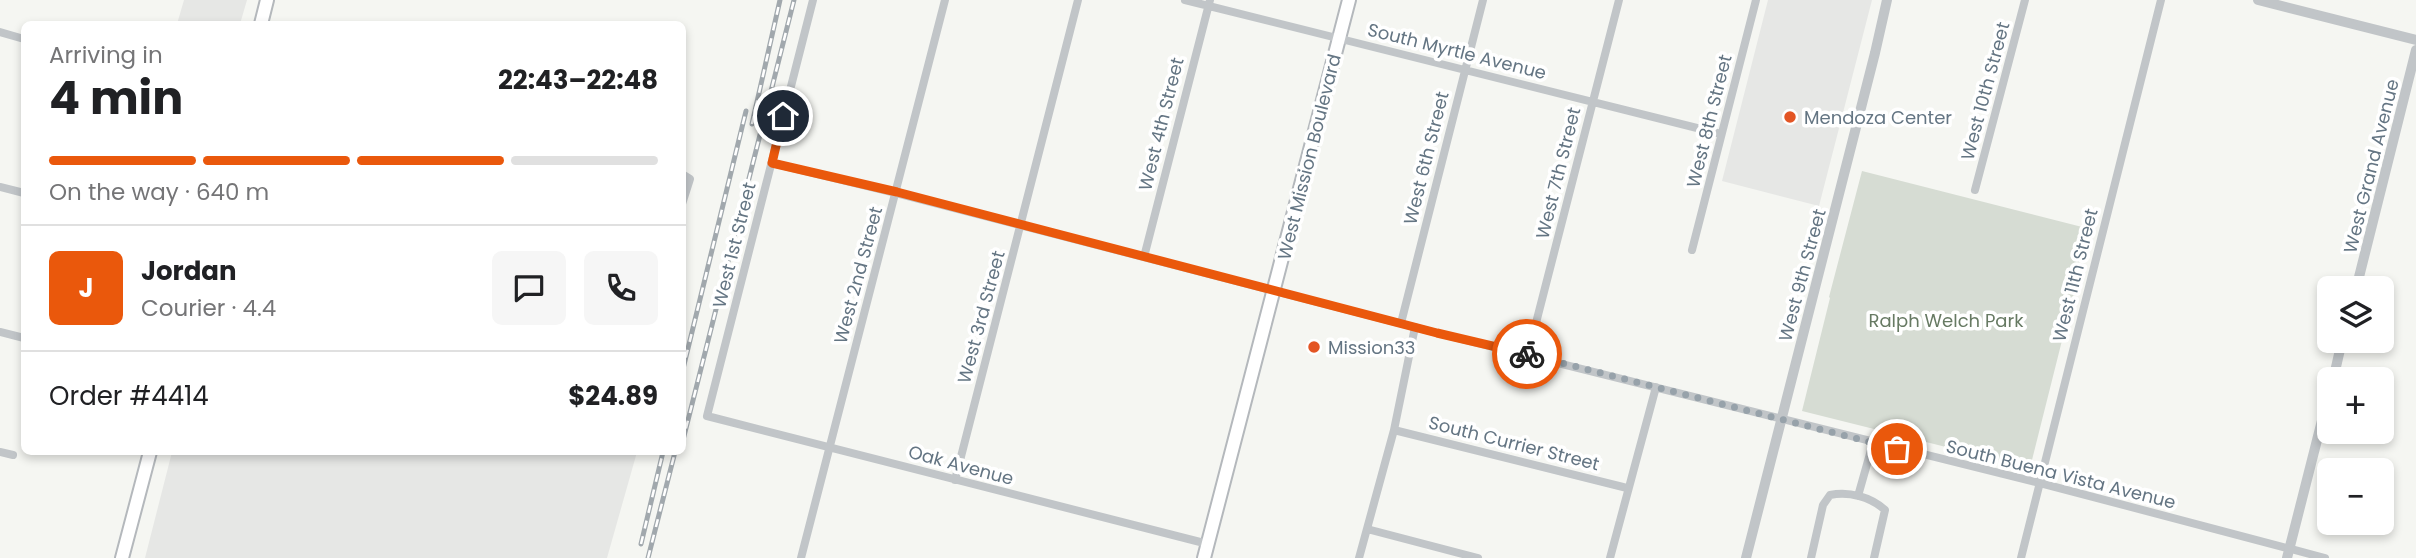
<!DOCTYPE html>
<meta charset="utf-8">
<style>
:root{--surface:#fff;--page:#f6f6f6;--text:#202124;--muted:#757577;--line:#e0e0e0;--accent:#ea580c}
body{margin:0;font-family:Poppins,sans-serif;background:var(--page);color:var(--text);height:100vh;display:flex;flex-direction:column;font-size:26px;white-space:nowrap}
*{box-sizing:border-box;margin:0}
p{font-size:23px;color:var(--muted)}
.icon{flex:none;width:38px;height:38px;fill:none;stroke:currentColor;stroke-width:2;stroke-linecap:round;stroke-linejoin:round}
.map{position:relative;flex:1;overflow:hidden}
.side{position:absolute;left:21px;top:21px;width:665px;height:434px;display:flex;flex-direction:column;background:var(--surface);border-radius:10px;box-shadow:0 4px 10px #0003}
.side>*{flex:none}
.tools{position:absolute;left:2317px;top:276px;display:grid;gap:14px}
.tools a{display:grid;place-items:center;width:77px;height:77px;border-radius:10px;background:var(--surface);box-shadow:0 4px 10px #0003;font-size:35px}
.pin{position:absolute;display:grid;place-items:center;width:60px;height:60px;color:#fff;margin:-30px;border:4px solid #fff;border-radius:50%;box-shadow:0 2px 7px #0007}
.courier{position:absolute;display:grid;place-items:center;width:70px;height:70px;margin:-35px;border:5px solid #ea580c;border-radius:50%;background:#fff;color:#222;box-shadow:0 2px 9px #0007}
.head em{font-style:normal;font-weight:700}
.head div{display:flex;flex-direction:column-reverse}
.head{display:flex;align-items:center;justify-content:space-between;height:119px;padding:0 28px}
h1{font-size:46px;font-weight:700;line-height:52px}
.bar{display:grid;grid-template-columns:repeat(4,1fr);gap:10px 7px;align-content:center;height:84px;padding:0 28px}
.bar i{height:9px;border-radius:5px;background:var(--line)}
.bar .selected{background:var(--accent)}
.bar p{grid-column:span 4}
.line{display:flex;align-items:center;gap:18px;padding:0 28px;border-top:2px solid var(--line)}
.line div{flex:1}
.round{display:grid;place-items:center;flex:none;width:74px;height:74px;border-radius:10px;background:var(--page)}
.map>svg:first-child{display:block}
.built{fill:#e6e7e5}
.green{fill:#d6dcd3}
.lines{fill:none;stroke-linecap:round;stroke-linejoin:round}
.primary-casing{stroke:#b4b8bc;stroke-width:16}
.minor{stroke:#c1c5c8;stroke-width:8}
.tertiary{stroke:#c1c5c8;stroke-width:10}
.primary{stroke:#fff;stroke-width:12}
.rail-casing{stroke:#a1a8ad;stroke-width:5}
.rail{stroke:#fff;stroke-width:2.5;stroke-dasharray:8;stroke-linecap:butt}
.done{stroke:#97a2aa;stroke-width:7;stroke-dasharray:0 12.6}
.route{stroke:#ea580c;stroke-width:9}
.poi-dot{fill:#e35524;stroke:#fff;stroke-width:2.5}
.labels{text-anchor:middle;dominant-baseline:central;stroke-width:7;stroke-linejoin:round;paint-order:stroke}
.street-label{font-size:18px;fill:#647583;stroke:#fff}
.poi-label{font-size:18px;fill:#647583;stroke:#fff;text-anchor:start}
.park-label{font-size:18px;fill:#677a63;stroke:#fff}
</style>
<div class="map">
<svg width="2416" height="558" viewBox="0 0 2416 558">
<rect width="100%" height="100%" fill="#f5f6f2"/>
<path class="built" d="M 184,0 L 247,0 L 240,24 L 177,24 Z
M 1768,0 L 1872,0 L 1819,206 L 1722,181 Z
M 172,452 L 637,452 L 607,558 L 145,558 Z"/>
<path class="green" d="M 1862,171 L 2090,229 L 2030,468 L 1802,411 L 1830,298 L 1829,297 Z"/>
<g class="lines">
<defs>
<path id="primary" d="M 261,24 L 267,0
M 122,558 L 150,452
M 1204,558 L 1349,0"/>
</defs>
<use href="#primary" class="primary-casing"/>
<path class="minor" d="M 813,0 L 707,416 L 1208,544
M 1185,0 L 1721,134
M 0,32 L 24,39
M 772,163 L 896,193 L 1437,333 L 2040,483 L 2325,558
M 682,174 L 690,179 L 682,204
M 0,187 L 24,193
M 1975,190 L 2025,0
M 1692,250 L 1756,0
M 1144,257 L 1210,0
M 1401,323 L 1483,0
M 0,332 L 24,338
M 1528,354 L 1619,0
M 1394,430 L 1627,488
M 0,452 L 13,455
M 955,480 L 1078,0
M 1858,496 L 1873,443
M 1367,529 L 1478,558
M 801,558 L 945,0
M 1359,558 L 1394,430 L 1415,327
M 1610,558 L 1656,387
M 1811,558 L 1823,505 L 1830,495 C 1849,491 1871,497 1885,510 L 1874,558
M 2021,558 L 2161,0"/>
<path class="tertiary" d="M 2258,0 L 2416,40
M 2356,289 L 2416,50
M 2333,380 L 2342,341
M 1746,558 L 1875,53 L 1887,0
M 2287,558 L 2329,393"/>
<use href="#primary" class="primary"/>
<defs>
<path id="rail" d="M 752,124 L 780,0
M 682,373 L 746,111
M 682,444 L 794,0
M 641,544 L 663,452
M 648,558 L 675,452"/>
</defs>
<use href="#rail" class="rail-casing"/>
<use href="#rail" class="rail"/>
</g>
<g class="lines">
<path class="done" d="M 1527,354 L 1897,449"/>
<path class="route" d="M 783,116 L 772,163 L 897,192 L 1437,333 L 1527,354"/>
</g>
<g class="poi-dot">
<circle cx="1790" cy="117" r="7"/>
<circle cx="1314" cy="347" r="7"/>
</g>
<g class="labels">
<g class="street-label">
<text transform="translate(1457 51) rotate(14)">South Myrtle Avenue</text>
<text transform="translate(1985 91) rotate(-75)">West 10th Street</text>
<text transform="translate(1709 121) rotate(-76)">West 8th Street</text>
<text transform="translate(1161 124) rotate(-76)">West 4th Street</text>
<text transform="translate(1309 157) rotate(-76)">West Mission Boulevard</text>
<text transform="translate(1426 158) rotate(-76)">West 6th Street</text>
<text transform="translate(2371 166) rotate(-76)">West Grand Avenue</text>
<text transform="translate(1558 173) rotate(-76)">West 7th Street</text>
<text transform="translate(734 245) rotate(-76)">West 1st Street</text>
<text transform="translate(858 275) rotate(-75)">West 2nd Street</text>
<text transform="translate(1802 275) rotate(-75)">West 9th Street</text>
<text transform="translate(2075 275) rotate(-76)">West 11th Street</text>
<text transform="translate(981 317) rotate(-75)">West 3rd Street</text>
<text transform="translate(1514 443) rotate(14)">South Currier Street</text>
<text transform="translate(961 465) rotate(15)">Oak Avenue</text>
<text transform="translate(2061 474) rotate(14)">South Buena Vista Avenue</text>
</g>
<g class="poi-label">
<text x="1804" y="117">Mendoza Center</text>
<text x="1328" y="347">Mission33</text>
</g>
<g class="park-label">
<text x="1946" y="320">Ralph Welch Park</text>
</g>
</g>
</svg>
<div class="tools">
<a><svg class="icon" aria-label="layers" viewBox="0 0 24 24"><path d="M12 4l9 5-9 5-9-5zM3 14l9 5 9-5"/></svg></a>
<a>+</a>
<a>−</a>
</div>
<div class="pin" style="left:1897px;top:449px;background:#ea580c"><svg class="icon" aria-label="bag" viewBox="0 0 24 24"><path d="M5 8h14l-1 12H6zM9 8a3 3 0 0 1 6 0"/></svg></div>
<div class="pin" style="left:783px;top:116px;background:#1f2937"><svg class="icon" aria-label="home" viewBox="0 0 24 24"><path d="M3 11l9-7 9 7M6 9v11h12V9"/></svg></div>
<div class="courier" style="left:1527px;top:354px"><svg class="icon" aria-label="bike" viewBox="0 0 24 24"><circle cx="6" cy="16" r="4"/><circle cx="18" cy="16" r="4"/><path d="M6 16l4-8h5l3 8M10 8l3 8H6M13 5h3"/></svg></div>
<section class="side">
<div class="head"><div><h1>4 min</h1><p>Arriving in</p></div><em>22:43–22:48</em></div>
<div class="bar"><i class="selected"></i><i class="selected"></i><i class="selected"></i><i></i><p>On the way · 640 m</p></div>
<div class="line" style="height:126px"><b class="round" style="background:var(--accent);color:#fff">J</b><div><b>Jordan</b><p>Courier · 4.4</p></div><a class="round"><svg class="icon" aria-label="chat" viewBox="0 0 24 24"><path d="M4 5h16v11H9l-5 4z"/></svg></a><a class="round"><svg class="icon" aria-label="phone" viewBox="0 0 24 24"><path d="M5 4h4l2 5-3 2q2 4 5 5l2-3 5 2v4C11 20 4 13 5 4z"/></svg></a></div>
<div class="line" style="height:91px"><div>Order #4414</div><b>$24.89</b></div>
</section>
</div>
